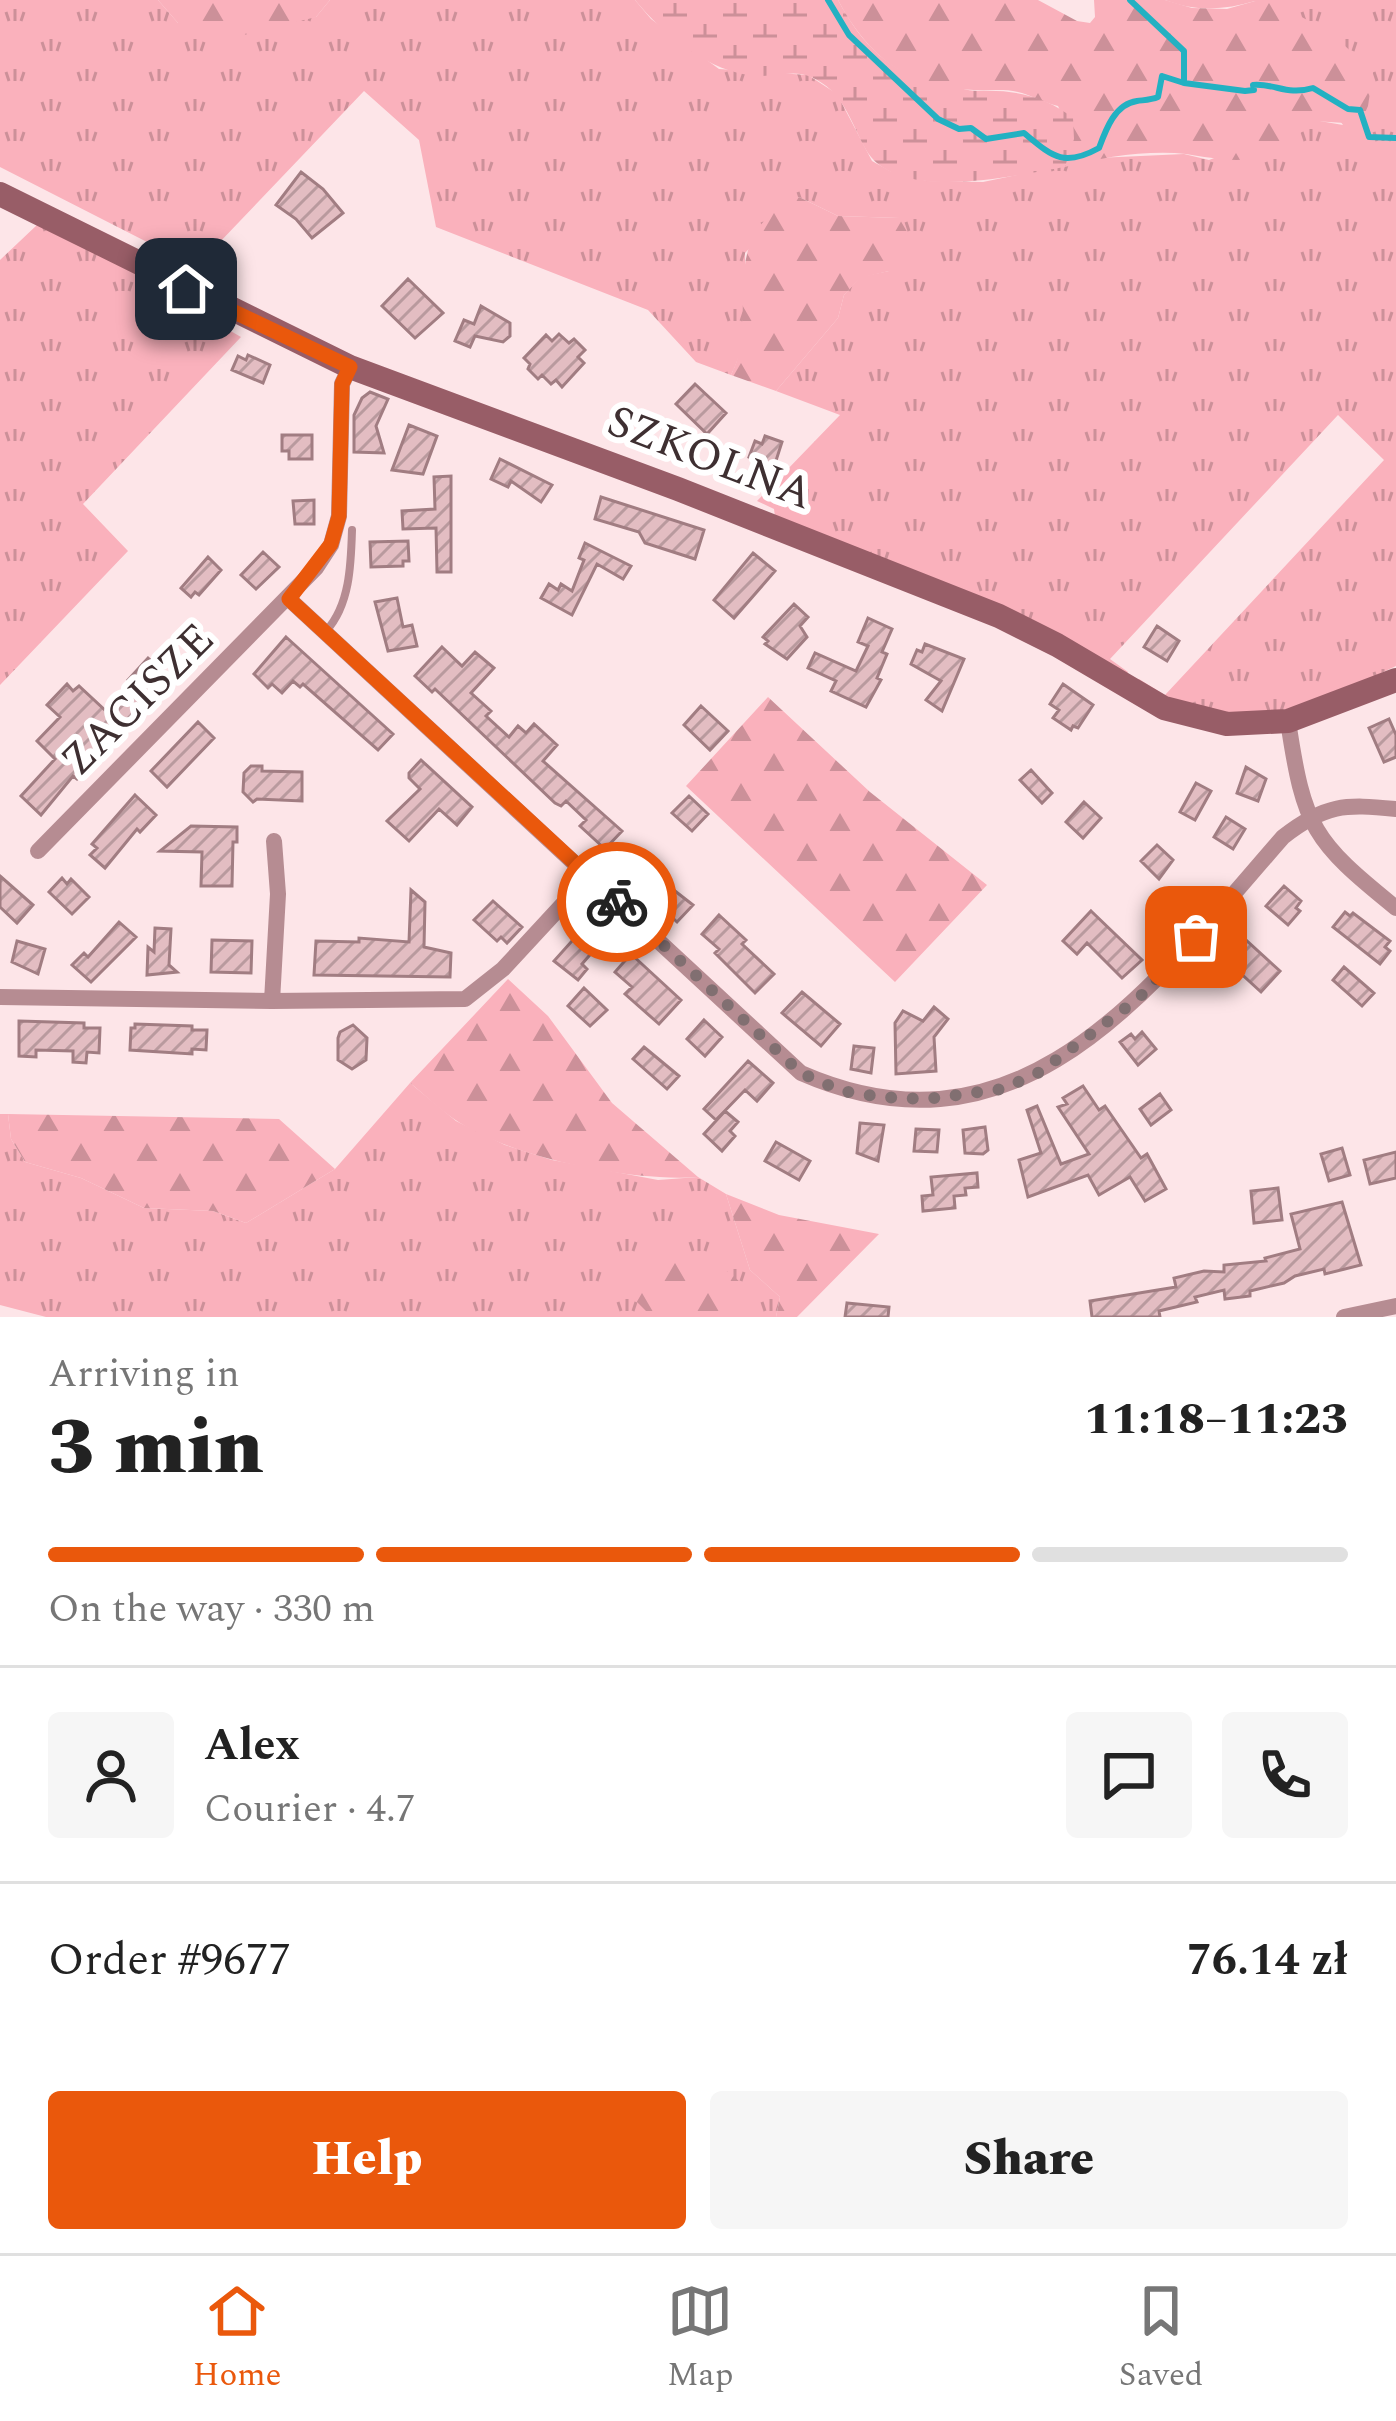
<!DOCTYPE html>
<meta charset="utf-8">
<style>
:root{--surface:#fff;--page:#f6f6f6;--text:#222;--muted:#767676;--line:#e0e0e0;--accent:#ea580c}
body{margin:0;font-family:Spectral,serif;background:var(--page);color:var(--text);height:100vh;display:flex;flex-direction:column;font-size:45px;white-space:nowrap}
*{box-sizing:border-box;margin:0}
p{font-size:39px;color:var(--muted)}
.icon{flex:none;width:66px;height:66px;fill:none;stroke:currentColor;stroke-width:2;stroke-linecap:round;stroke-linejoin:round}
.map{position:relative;height:1317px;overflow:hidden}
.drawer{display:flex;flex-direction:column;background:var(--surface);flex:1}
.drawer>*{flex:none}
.pin{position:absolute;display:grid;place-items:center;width:102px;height:102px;color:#fff;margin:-51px;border-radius:24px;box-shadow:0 6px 18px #0006}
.courier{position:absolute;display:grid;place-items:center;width:120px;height:120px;margin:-60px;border:9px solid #ea580c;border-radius:50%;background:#fff;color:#222;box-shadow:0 3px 15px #0007}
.summary em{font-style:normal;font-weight:800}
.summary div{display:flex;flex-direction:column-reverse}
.summary{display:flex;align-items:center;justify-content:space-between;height:204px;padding:0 48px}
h1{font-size:78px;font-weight:800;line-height:90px}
.bar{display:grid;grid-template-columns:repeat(4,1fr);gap:18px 12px;align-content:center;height:144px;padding:0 48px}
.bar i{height:15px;border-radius:9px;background:var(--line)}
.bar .on{background:var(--accent)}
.bar p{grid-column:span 4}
.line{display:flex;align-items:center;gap:30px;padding:0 48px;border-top:3px solid var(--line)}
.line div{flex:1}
.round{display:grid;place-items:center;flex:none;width:126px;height:126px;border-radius:12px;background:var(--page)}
.action{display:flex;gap:24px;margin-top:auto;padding:24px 48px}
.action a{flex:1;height:138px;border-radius:12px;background:var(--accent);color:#fff;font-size:48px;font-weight:800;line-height:138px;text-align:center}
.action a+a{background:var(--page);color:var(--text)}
.tab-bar{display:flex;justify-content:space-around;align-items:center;height:168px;border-top:3px solid var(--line);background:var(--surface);font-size:33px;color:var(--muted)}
.tab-bar a{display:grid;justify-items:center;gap:6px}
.tab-bar .on{color:var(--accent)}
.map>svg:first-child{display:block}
.grass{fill:url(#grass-tufts)}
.forest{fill:url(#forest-firs)}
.wetland{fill:url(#wetland-marsh)}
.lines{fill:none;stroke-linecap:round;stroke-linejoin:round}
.stream{stroke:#22b1c2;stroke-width:6}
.building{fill:url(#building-hatch);stroke:#a17d82;stroke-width:3}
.lane{stroke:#b68c92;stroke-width:8}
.street{stroke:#b68c92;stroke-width:16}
.secondary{stroke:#985d67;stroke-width:24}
.done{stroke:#816f71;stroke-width:12;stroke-dasharray:0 21.6}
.route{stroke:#ea580c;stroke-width:15}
.labels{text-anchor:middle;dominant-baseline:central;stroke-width:12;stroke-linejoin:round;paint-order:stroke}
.street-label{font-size:45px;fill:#3e2f31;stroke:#fff}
</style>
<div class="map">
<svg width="1396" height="1317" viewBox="0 0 1396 1317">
<defs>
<pattern id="grass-tufts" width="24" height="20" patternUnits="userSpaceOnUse" patternTransform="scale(3)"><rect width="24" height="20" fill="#fab1bc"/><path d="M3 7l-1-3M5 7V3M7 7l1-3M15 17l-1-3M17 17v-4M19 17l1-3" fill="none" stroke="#cc9099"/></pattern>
<pattern id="forest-firs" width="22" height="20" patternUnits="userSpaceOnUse" patternTransform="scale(3)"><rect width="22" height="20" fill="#fab1bc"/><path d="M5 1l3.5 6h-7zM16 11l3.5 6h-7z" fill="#cc9099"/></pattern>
<pattern id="wetland-marsh" width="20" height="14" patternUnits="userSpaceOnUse" patternTransform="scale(3)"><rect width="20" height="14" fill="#fab1bc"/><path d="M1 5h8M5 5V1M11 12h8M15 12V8" fill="none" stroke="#cc9099"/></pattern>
<pattern id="building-hatch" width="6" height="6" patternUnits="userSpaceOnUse" patternTransform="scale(3)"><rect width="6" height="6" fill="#e3bdc2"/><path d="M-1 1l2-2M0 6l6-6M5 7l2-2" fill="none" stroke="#b99a9e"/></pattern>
</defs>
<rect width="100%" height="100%" fill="#fde5e8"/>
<path class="grass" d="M 0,0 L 158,0 L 178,23 L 316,17 L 330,0 L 635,0 L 651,19 L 719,69 L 808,75 L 837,94 L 872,161 L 890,171 L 927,181 L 983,182 L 1097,158 L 1184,154 L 1209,160 L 1314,120 L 1343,125 L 1255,1 C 1225,10 1196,12 1165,0 L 1396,0 L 1396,666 C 1303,711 1233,740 1136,683 L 1139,679 L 1165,695 L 1384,460 L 1338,415 L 1110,659 L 1128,672 L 1124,678 L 775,517 L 774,509 L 757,501 L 840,415 L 776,391 L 838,318 L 844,295 L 860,277 L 889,271 L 899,218 L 838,216 L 799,197 L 745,253 C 745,294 751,338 731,375 L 696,362 L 648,310 L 436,227 L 419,140 L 364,91 L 196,267 L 0,167 Z
M 38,224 L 156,282 L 154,287 L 241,337 L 83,504 L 128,551 L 0,685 L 0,260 Z
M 410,1083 L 456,1121 L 505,1145 L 552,1160 L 658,1180 L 698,1177 L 726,1194 L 750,1270 L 780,1297 L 776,1317 L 46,1317 L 0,1305 L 0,1114 L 8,1114 L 11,1139 L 25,1162 L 81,1178 L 144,1208 L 213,1211 L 246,1223 L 335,1169 Z"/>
<path class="forest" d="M 158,0 L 330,0 L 316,17 L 244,35 L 178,23 Z
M 838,0 L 1038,0 L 1077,21 L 1090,23 L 1095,17 L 1094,0 L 1165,0 L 1192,8 L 1227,9 L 1255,1 L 1277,4 L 1330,32 L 1373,72 L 1368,106 L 1360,124 L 1314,121 C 1300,133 1287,147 1269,154 C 1244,165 1212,158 1186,154 C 1148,150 1102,157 1065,167 L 1073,139 L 1058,106 C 1045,103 1034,97 1022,93 C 1006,88 990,91 974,90 C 908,88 868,57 838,0 Z
M 799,197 L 838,216 L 899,218 L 917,249 L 889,271 L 860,278 L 844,295 L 838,318 L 776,391 L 731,375 C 757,326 725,259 767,218 C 775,209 789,203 799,197 Z
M 768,697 L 870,792 L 987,885 L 895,982 L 686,786 Z
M 508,979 L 548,1016 L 612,1103 L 698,1177 C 631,1182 510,1158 454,1119 C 439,1109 425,1095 410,1083 Z
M 8,1114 L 279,1119 L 335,1169 L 246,1223 L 213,1211 L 144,1208 L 81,1178 L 25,1162 L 11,1139 Z
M 726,1194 L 779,1215 L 879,1234 L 797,1317 L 776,1317 L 780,1297 L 750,1270 Z
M 670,1245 C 704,1257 755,1276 755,1317 L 651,1316 L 632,1297 L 634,1266 Z"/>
<path class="wetland" d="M 635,0 L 838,0 C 862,45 890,74 941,84 C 953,86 967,91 978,91 C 1012,89 1046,96 1073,118 L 1074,139 L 1065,167 C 1016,175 895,205 865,148 C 850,120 843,91 811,77 C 795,69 774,77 757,76 C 709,73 664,35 635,0 Z"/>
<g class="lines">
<path class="stream" d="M 828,0 L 849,35 L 938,119 L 959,129 L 971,128 L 986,139 L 1024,133 C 1052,156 1063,168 1099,148 C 1106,129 1115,104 1137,101 C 1144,100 1151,100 1158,97 L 1162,76 L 1184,83 L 1245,91 L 1254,90 L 1253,85 C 1275,83 1287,96 1313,88 L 1348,109 L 1360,110 L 1369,137 L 1396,138
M 1130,0 L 1184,51 L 1184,83"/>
</g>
<path class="building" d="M 301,172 L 323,189 L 343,213 L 312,238 L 296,219 L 276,205 Z
M 408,279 L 443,313 L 415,338 L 382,306 Z
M 481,306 L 510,323 L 510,336 L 503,342 L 475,336 L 470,347 L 455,341 L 464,320 L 474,324 Z
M 559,334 L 569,343 L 574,339 L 585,350 L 578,357 L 584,363 L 562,387 L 556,380 L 551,384 L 542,375 L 538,379 L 528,369 L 530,364 L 524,358 L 546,335 L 552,341 Z
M 248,355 L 270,365 L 263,383 L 232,370 L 238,356 L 246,360 Z
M 695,384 L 726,413 L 707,434 L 676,404 Z
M 370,392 L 388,399 L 376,426 L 384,453 L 354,452 L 354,415 L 362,398 Z
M 409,425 L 437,436 L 423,474 L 392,470 Z
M 282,435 L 312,435 L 312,459 L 289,459 L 289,451 L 282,451 Z
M 765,436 L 782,442 L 773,470 L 755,465 L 757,460 L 749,457 L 755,441 L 762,444 Z
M 500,459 L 552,485 L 541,502 L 511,481 L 508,487 L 491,479 Z
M 451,476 L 451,572 L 437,572 L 436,528 L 403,529 L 402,511 L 435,509 L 434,477 Z
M 601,497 L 704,530 L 695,559 L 645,543 L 639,532 L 595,519 Z
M 314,500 L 314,524 L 295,524 L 293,501 Z
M 408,541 L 409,561 L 403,561 L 403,566 L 371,567 L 370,542 Z
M 585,543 L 631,566 L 623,579 L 597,564 L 572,615 L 541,598 L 549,584 L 558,590 L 561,584 L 572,591 L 584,560 L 579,558 Z
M 263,552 L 279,567 L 256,589 L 241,575 Z
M 753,553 L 775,571 L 734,618 L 714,600 Z
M 208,557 L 221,570 L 199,595 L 195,592 L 191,597 L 181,588 Z
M 397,598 L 403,627 L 412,625 L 417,646 L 388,651 L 375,602 Z
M 794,604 L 808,617 L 800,626 L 807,637 L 787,659 L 765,644 L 768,641 L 763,637 Z
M 868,618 L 892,629 L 882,652 L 887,654 L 877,678 L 881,680 L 866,707 L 831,691 L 836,681 L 808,668 L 815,653 L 856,671 L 868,646 L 858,642 Z
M 1157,626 L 1179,641 L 1167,661 L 1144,647 Z
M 286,637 L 393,734 L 378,750 L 303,684 L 300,687 L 293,681 L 282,693 L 272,684 L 268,688 L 254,674 Z
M 925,644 L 964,659 L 942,711 L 926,700 L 941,681 L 911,664 L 917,650 L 922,652 Z
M 442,647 L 462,666 L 475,652 L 494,668 L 471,693 L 491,711 L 486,716 L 509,737 L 518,726 L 526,733 L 534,724 L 557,745 L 543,761 L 622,831 L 605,849 L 580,826 L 586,820 L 566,801 L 561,806 L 555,803 L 435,689 L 432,692 L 415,676 Z
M 148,658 L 170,678 L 92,765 L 77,779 L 73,776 L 41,815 L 21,796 L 55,759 L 37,741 L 60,717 L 47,705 L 67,684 L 73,691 L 79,686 L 106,711 L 109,707 L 113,711 L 135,687 L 128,680 Z
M 1063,684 L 1093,705 L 1078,728 L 1073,726 L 1071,730 L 1053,718 L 1059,710 L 1050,704 Z
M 701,706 L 728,731 L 710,750 L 684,725 Z
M 1389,719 L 1396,735 L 1396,757 L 1384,762 L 1369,728 Z
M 198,722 L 214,738 L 167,787 L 151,771 Z
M 421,760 L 472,807 L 457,825 L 439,809 L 409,841 L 387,821 L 420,789 L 409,778 L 409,773 Z
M 251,766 L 262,766 L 262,771 L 302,772 L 302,801 L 257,799 L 253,802 L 243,792 L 244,773 Z
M 1246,767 L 1266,779 L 1258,801 L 1237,793 Z
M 1031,770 L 1052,793 L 1042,803 L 1020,780 Z
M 1196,783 L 1211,791 L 1195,820 L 1180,812 Z
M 135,795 L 156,815 L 140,832 L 137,829 L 105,868 L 90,855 L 97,848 L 92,844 Z
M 689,796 L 708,814 L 692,831 L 672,813 Z
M 1084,802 L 1101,818 L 1083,838 L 1066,822 Z
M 1226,817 L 1245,829 L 1233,849 L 1214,837 Z
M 191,826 L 237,827 L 237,842 L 233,842 L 232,886 L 201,886 L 202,852 L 160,851 Z
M 1157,845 L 1173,860 L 1159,879 L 1141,861 Z
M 0,876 L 33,905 L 17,923 L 0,907 Z
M 62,878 L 67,884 L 71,879 L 89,897 L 72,914 L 49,892 Z
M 1284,886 L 1301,901 L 1296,908 L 1300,911 L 1288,925 L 1266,906 Z
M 411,890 L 425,902 L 424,947 L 451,953 L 450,977 L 314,975 L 316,941 L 359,942 L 359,938 L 409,942 Z
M 675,891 L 693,905 L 677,922 L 661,907 Z
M 1171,896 L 1188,912 L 1174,930 L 1156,914 Z
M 493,901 L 522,927 L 507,943 L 501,937 L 497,941 L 474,920 Z
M 1091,911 L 1142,960 L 1122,978 L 1087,943 L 1077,954 L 1063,941 Z
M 1345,912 L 1350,916 L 1353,913 L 1390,941 L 1385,947 L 1390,951 L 1380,964 L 1333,927 Z
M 585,915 L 609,933 L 582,964 L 587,969 L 578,980 L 554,961 L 581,931 L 575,926 Z
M 719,915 L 746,940 L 742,944 L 774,974 L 755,993 L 715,953 L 719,949 L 702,934 Z
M 119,922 L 136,937 L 91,982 L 72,965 L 84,953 L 88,957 Z
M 155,928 L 171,929 L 169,965 L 177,972 L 147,975 L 148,947 L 154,952 Z
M 1236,939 L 1244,945 L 1247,941 L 1280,971 L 1261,992 L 1238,971 L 1228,983 L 1210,968 Z
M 212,940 L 252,941 L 251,973 L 211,972 Z
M 17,941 L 45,949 L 38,974 L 12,962 Z
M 631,954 L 681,1000 L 659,1024 L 625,994 L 632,987 L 615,972 Z
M 1344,967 L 1374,993 L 1362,1006 L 1333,980 Z
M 584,988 L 607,1010 L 590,1026 L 568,1006 Z
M 802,992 L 840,1024 L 821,1046 L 782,1013 Z
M 934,1007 L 948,1019 L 934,1037 L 936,1071 L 896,1074 L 895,1023 L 903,1011 L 923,1021 Z
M 704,1020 L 722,1037 L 705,1056 L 687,1039 Z
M 19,1021 L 84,1023 L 84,1028 L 100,1028 L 99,1053 L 87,1052 L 86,1063 L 73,1062 L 73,1051 L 36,1050 L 36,1057 L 19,1056 Z
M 135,1024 L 192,1026 L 192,1030 L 207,1030 L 206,1050 L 192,1049 L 192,1054 L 130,1050 L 131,1028 L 135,1028 Z
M 353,1025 L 367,1038 L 366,1060 L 352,1069 L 338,1060 L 338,1038 L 340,1032 Z
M 1142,1032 L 1156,1049 L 1138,1065 L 1120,1042 L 1131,1034 L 1135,1039 Z
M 854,1046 L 874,1048 L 871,1073 L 851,1069 Z
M 644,1047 L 679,1076 L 667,1089 L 633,1059 Z
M 748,1061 L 773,1083 L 757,1101 L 745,1090 L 716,1120 L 704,1109 Z
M 1083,1086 L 1099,1110 L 1105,1106 L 1141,1158 L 1147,1154 L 1166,1189 L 1145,1201 L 1130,1177 L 1099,1195 L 1088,1175 L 1028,1197 L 1019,1160 L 1041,1153 L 1027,1110 L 1037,1106 L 1061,1164 L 1089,1154 L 1058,1107 L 1067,1104 L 1063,1098 Z
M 1160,1094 L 1171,1110 L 1151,1125 L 1140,1109 Z
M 725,1111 L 738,1122 L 730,1131 L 735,1136 L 722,1151 L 704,1134 Z
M 860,1123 L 884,1125 L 878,1161 L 857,1153 Z
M 985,1127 L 988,1150 L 983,1154 L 965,1153 L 963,1130 Z
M 916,1129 L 939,1130 L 937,1152 L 914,1151 Z
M 776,1142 L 810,1161 L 799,1180 L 765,1161 Z
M 1342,1148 L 1350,1175 L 1329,1181 L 1321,1154 Z
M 1396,1152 L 1396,1178 L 1370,1184 L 1364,1160 Z
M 977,1173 L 978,1187 L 965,1188 L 966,1195 L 954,1196 L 955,1208 L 923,1211 L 922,1196 L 933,1195 L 931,1177 Z
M 1278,1188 L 1282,1220 L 1254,1223 L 1251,1191 Z
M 1342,1202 L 1361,1265 L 1325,1274 L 1324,1269 L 1295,1276 L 1284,1283 L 1250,1291 L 1250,1296 L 1225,1299 L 1224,1290 L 1195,1297 L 1197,1302 L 1159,1311 L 1160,1317 L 1092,1317 L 1090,1301 L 1176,1287 L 1174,1278 L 1204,1271 L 1224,1272 L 1224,1265 L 1266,1261 L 1265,1258 L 1300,1249 L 1291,1214 Z
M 847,1303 L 889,1307 L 888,1317 L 845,1317 Z"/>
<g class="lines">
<path class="lane" d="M 326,631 C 350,605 351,564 352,530"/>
<path class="street" d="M 289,599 L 801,1073 C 1023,1170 1154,984 1283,837 C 1325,804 1345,804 1396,809
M 1288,721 C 1304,828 1313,841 1396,908
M 38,851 L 316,568 L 331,545 L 339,516 L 342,384 L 350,367
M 0,997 L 272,1001 L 465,999 L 503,969 L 589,876
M 272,1001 L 278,894 L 274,841
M 1344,1317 L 1396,1306"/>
<path class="secondary" d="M 0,194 L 350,367 L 678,489 L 999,616 L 1057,645 L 1164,708 L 1227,724 L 1288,721 L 1396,680"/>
</g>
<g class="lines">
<path class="done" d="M 617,902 L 801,1073 L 842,1091 L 881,1097 L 926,1099 L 1003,1089 L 1040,1072 L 1139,998 L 1196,937"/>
<path class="route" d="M 186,289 L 350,367 L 342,384 L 339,516 L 331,544 L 289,599 L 617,902"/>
</g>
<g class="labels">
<g class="street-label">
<text transform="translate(710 458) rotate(21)">SZKOLNA</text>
<text transform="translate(138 700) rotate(-45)">ZACISZE</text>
</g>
</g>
</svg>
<div class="pin" style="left:1196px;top:937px;background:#ea580c"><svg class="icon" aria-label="bag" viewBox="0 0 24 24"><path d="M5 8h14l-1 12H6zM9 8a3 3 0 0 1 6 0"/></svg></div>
<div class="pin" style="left:186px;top:289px;background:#1f2937"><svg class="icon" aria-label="home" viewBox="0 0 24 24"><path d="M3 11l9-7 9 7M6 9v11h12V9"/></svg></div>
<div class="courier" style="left:617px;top:902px"><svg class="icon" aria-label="bike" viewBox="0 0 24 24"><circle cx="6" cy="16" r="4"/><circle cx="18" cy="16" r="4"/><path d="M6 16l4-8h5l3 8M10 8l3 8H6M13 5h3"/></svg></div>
</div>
<section class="drawer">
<div class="summary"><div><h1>3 min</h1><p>Arriving in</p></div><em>11:18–11:23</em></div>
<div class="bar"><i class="on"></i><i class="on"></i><i class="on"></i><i></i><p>On the way · 330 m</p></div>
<div class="line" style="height:216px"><a class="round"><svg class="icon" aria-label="person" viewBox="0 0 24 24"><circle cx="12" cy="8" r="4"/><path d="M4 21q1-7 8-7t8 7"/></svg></a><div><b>Alex</b><p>Courier · 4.7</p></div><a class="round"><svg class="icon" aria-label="chat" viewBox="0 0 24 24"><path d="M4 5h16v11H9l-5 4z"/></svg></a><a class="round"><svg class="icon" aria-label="phone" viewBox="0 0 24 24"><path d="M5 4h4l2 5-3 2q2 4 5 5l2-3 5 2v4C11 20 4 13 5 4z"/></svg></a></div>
<div class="line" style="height:156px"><div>Order #9677</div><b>76.14 zł</b></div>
<div class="action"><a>Help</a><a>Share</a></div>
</section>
<nav class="tab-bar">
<a class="on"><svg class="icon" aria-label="home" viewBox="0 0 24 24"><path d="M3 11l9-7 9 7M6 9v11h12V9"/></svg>Home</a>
<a><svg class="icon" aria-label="map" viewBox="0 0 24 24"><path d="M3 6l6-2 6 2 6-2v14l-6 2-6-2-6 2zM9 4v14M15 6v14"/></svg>Map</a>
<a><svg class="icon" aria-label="saved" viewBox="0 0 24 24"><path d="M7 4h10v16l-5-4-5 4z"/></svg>Saved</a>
</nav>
